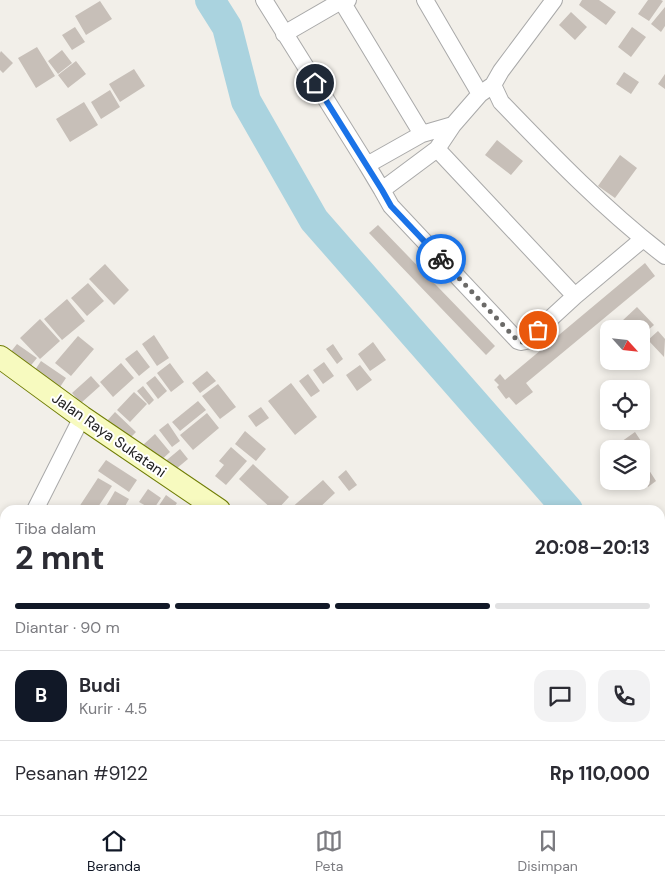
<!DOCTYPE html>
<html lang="id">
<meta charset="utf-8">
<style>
:root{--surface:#fff;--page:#f2f2f3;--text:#2b2b33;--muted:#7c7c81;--line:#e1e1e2;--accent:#111827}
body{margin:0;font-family:"DM Sans",sans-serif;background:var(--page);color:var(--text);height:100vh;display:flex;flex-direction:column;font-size:19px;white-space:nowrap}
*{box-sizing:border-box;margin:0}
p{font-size:16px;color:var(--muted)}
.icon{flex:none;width:28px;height:28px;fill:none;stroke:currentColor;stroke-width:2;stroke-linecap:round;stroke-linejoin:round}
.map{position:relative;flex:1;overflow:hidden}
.details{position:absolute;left:0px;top:505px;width:665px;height:310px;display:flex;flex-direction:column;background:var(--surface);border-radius:15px 15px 0 0;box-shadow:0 2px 8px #0003}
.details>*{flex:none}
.needle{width:32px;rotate:117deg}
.fabs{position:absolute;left:600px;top:320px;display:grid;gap:10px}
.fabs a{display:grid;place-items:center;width:50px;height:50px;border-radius:10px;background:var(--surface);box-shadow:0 2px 8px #0003;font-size:25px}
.pin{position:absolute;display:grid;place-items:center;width:42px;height:42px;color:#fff;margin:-21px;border:2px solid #fff;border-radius:50%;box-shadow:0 1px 5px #0007}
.courier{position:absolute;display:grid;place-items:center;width:50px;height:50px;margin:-25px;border:4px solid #1a73e8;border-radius:50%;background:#fff;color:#222;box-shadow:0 1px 6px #0007}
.headline em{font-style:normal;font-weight:700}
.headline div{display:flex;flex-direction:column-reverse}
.headline{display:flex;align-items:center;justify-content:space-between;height:85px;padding:0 15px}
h1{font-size:32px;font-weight:700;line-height:38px}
.bar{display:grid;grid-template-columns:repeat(4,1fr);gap:8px 5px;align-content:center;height:60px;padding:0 15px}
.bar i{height:6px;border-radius:4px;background:var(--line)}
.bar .active{background:var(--accent)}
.bar p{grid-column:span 4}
.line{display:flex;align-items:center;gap:12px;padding:0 15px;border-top:1px solid var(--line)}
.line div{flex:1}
.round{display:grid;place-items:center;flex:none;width:52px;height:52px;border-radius:15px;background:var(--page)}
.menu{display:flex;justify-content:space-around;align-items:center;height:70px;border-top:1px solid var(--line);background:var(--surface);font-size:14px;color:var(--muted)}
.menu a{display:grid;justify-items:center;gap:2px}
.menu .active{color:var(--accent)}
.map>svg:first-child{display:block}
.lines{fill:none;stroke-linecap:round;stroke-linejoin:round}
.river{stroke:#aad3df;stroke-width:30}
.building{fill:#c7bfb8}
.street-casing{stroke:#a9a9a9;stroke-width:18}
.secondary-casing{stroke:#707d05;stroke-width:24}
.street{stroke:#fff;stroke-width:16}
.secondary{stroke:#f7fabf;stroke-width:22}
.done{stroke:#6b6a68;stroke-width:5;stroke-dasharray:0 9}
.route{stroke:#1a73e8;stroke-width:6}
.labels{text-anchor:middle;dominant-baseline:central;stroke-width:4;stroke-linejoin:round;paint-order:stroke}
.street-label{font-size:15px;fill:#222;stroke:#fff}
</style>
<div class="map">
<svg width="665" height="815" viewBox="0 0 665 815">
<rect width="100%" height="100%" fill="#f2efe9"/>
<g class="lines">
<path class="river" d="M 210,0 L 227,27 L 246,101 L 314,220 L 568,510
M 660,615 L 665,621"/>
</g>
<path class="building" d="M 582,0 L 599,0 L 616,12 L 606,25 L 579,5 Z
M 648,0 L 661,0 L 663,1 L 649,21 L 638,14 Z
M 100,1 L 112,19 L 86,35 L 75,16 Z
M 665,7 L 665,26 L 661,32 L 651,24 Z
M 571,12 L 587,27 L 575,40 L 559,25 Z
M 75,27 L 85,42 L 72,50 L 62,35 Z
M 632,27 L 646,37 L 631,57 L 618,47 Z
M 37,47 L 55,76 L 36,88 L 18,58 Z
M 62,50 L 72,63 L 58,74 L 48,61 Z
M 1,51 L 13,63 L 3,73 L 0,70 L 0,53 Z
M 76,61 L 86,74 L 68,88 L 58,75 Z
M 134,69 L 145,86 L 120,102 L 109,84 Z
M 624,72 L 639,82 L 631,94 L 616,84 Z
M 665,74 L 665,89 L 658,84 Z
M 110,90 L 120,107 L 101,119 L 91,102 Z
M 84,102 L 98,125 L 70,142 L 56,119 Z
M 497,140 L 523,161 L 511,175 L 485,155 Z
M 620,155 L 637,168 L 615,198 L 598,186 Z
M 378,225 L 495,346 L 486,355 L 369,233 Z
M 645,263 L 655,276 L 526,383 L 533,392 L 516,405 L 509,397 L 506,399 L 497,387 L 499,385 L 494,380 L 500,374 L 505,380 Z
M 105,264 L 129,290 L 114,305 L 89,279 Z
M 88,283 L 104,301 L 87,316 L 71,298 Z
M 67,299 L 85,321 L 62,340 L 44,319 Z
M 637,307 L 654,325 L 641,336 L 641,329 L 629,329 L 622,321 Z
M 40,319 L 60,341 L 40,359 L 20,338 Z
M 658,331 L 665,339 L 664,357 L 648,340 Z
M 154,335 L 169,358 L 157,366 L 142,344 Z
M 78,336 L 94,349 L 71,376 L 55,363 Z
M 373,342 L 386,360 L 370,371 L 358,354 Z
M 17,344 L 37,358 L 28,369 L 9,354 Z
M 333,344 L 343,359 L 337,364 L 326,349 Z
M 137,350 L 150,367 L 139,376 L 125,359 Z
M 41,361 L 66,378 L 58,390 L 33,373 Z
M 324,362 L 334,376 L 323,384 L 313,370 Z
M 121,363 L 134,378 L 113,397 L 100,382 Z
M 170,363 L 184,382 L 171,392 L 157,373 Z
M 360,365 L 372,380 L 357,391 L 346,375 Z
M 207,371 L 216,381 L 200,393 L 192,383 Z
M 308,374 L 320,391 L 311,397 L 299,381 Z
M 91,376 L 100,386 L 81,403 L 72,393 Z
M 155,376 L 167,391 L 158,399 L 146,383 Z
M 291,383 L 317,417 L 295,435 L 268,401 Z
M 218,384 L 236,407 L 220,419 L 202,396 Z
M 143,386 L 154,400 L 149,405 L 137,391 Z
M 134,392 L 147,404 L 130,422 L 117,410 Z
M 198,401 L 206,410 L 180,431 L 172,422 Z
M 261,407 L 269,418 L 256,427 L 248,416 Z
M 115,412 L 136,432 L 126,442 L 106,422 Z
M 207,413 L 219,428 L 193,450 L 180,435 Z
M 168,423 L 180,441 L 172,447 L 159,430 Z
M 245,431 L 266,449 L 256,461 L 235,444 Z
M 635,432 L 641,441 L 631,449 L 621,449 L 618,444 Z
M 155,434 L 170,452 L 158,463 L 143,445 Z
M 231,447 L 247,461 L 226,485 L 215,476 L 224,465 L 219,461 Z
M 180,449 L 188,459 L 170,474 L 162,464 Z
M 106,460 L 137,480 L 129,492 L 98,471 Z
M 253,464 L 289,497 L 277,510 L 273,510 L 239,479 Z
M 647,467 L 656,481 L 648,487 L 641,478 L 641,471 Z
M 346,470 L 357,485 L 349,491 L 338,477 Z
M 98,478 L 112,486 L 96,510 L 83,510 L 79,507 Z
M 323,480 L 335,493 L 317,510 L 289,510 Z
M 148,489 L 161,498 L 153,510 L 139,502 Z
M 115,491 L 129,499 L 123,510 L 104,510 Z
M 166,495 L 177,503 L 172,510 L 161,510 L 158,507 Z
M 0,604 L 5,604 L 5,635 L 0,635 Z
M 660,769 L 665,782 L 665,789 L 660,791 Z
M 665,797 L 665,815 L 646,815 L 644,810 L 660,810 L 660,798 Z
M 607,810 L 622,810 L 622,811 L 608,814 Z"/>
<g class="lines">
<defs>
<path id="street" d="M 264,0 L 367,165 L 422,134
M 341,0 L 422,134 L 453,125
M 425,0 L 480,94
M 554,0 L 501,71 L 493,85 L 501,102 C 553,156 605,210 665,256
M 284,34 L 341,1 L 348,0
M 493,85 L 480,94 L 453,125 L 437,149 L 382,190 L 391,206 L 518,341 L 521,342 L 526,341 L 575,296 L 643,239
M 437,149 L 575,296
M 367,165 L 382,190
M 35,510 L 82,417"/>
<path id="secondary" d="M 0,357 L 82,417 L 219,510
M 588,810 L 590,815"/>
</defs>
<use href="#street" class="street-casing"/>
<use href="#secondary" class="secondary-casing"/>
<use href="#street" class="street"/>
<use href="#secondary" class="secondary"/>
</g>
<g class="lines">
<path class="done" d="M 441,259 L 518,341 C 526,345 532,335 538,330"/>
<path class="route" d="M 315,83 L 382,190 L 391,206 L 441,259"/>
</g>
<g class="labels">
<g class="street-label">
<text transform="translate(109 435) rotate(35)">Jalan Raya Sukatani</text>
</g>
</g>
</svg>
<div class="fabs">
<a><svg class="needle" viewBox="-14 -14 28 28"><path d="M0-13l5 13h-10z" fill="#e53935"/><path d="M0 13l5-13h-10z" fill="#7c7c81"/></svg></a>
<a><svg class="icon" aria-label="locate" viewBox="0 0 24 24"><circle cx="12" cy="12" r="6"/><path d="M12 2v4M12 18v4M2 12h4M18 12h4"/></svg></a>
<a><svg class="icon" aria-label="layers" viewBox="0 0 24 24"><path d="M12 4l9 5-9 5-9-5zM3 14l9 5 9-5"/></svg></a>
</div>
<div class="pin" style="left:538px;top:330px;background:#ea580c"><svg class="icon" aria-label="bag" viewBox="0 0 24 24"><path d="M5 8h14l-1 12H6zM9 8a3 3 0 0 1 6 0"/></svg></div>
<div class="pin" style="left:315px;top:83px;background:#1f2937"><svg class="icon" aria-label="home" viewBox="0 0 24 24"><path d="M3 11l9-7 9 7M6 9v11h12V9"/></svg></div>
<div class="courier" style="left:441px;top:259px"><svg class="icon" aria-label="bike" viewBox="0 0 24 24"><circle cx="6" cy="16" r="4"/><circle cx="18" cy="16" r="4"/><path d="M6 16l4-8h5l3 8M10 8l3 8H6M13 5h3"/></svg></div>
<section class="details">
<div class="headline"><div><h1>2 mnt</h1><p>Tiba dalam</p></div><em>20:08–20:13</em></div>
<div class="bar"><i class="active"></i><i class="active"></i><i class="active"></i><i></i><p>Diantar · 90 m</p></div>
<div class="line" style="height:90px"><b class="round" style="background:var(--accent);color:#fff">B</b><div><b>Budi</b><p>Kurir · 4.5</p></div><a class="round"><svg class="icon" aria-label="chat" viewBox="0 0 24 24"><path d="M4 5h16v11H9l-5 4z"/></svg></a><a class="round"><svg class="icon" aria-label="phone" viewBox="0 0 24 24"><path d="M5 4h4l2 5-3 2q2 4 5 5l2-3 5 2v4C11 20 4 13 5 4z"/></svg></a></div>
<div class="line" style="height:65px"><div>Pesanan #9122</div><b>Rp 110,000</b></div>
</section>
</div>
<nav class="menu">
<a class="active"><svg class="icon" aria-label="home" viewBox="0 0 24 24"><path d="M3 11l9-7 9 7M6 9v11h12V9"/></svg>Beranda</a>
<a><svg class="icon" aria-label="map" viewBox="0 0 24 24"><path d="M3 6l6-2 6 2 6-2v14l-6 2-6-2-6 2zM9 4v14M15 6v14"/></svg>Peta</a>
<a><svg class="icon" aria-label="saved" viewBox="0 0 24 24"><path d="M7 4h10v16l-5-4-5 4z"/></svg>Disimpan</a>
</nav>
